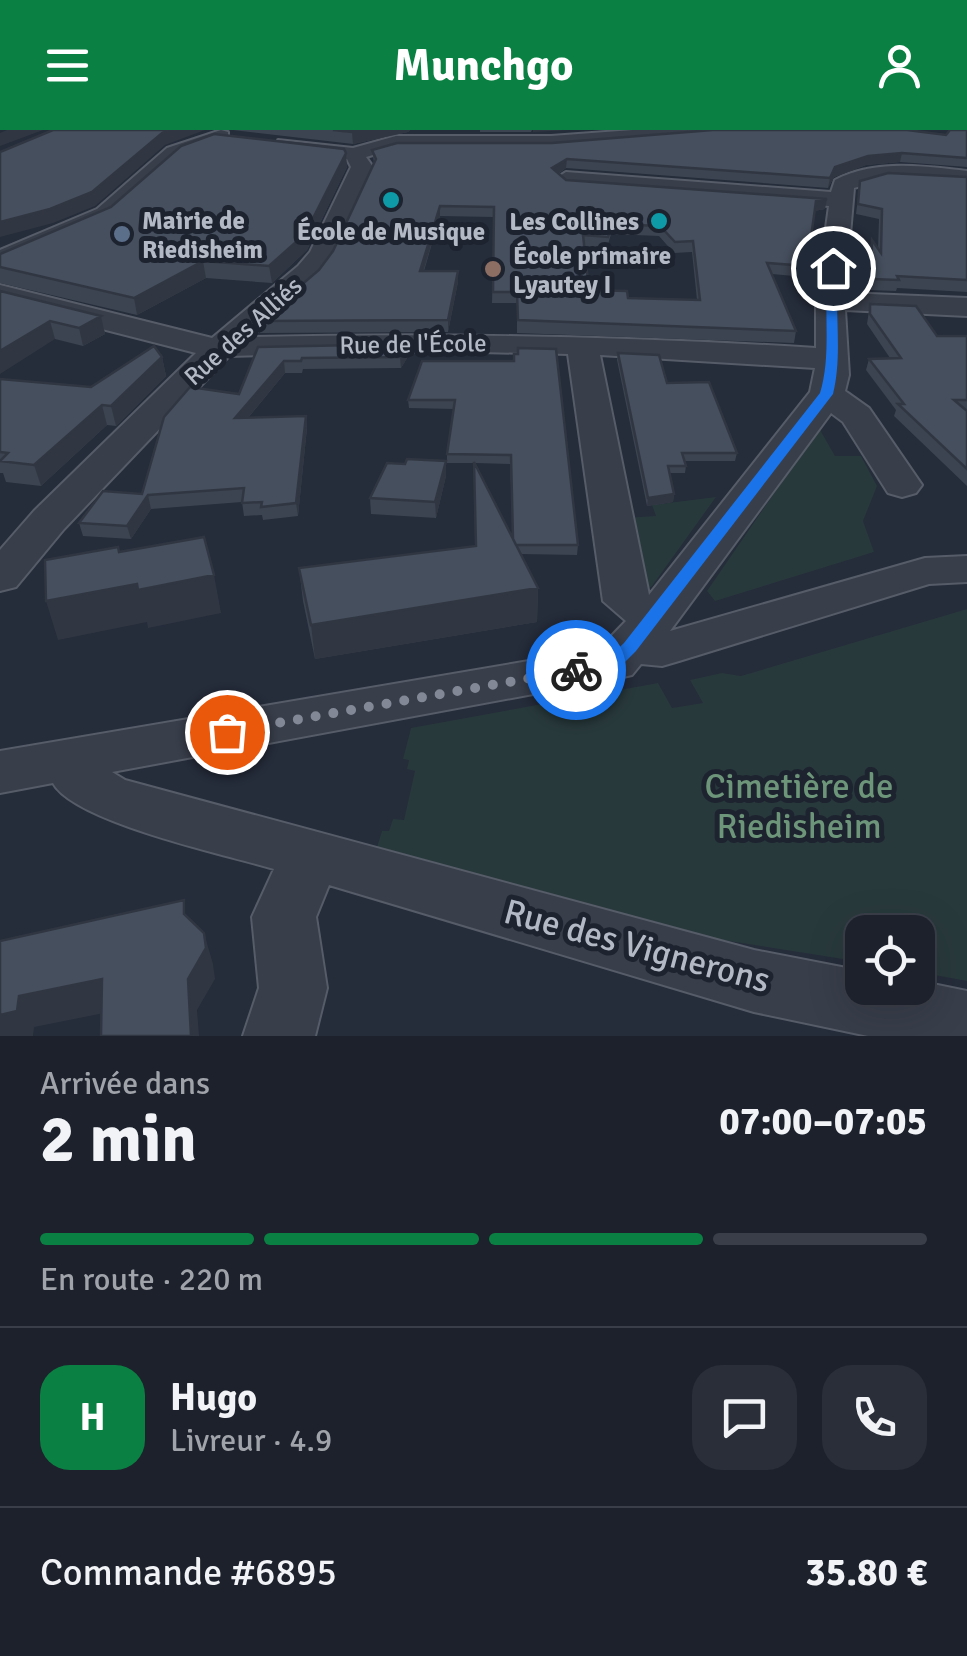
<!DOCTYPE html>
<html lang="fr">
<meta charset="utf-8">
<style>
:root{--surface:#1c212c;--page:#292e38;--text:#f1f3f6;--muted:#a0a3a9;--line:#3a3e48;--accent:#0b8043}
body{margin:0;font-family:Signika,sans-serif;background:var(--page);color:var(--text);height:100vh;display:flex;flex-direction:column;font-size:38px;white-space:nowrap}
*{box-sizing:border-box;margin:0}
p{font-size:32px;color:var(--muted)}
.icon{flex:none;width:55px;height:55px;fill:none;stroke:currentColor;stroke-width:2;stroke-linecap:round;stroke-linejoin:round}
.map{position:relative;height:906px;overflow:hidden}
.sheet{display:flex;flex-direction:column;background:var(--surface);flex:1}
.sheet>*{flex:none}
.controls{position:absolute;left:845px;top:785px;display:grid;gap:20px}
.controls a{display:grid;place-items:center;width:90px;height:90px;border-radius:20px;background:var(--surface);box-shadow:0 10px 40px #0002,0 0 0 2px var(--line);font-size:50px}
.pin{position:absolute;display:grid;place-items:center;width:85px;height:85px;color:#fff;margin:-42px;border:5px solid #fff;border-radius:50%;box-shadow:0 2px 10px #0007}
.courier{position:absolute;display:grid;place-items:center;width:100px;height:100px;margin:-50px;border:8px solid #1a73e8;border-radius:50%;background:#fff;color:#222;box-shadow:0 2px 12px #0007}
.headline em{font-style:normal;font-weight:700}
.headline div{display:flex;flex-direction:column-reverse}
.headline{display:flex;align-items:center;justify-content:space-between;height:170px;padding:0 40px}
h1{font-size:65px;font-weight:700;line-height:75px}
.bar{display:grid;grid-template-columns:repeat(4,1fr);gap:15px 10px;align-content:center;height:120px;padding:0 40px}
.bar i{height:12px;border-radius:8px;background:var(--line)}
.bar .on{background:var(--accent)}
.bar p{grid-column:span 4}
.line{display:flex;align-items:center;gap:25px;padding:0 40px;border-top:2px solid var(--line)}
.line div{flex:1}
.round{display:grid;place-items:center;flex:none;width:105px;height:105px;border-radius:30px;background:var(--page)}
header{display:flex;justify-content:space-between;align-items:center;height:130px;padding:0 40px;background:var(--accent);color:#fff;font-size:45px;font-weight:700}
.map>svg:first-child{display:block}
.green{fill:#28393c}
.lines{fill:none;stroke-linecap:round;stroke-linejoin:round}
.minor-casing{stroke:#565c68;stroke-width:4}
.minor{fill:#383e4a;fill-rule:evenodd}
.wall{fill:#3c4451;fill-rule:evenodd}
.shaded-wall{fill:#313742}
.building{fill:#464f5e;stroke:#313742;stroke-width:2.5;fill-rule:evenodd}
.route{fill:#1a73e8}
.done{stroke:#828895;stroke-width:10;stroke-dasharray:0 18}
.culture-dot{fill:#0f9aa8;stroke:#1d232f;stroke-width:4}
.service-dot{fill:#5c6f8a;stroke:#1d232f;stroke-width:4}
.education-dot{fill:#8d6e63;stroke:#1d232f;stroke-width:4}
.labels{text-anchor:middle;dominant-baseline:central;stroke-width:10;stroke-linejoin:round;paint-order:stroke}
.far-poi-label{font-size:25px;font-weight:bold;fill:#b4b9c6;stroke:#1d232f;text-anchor:start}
.far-street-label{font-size:25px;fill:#b4b9c6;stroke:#1d232f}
.near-park-label{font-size:35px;fill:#6d9579;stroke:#1d232f}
.near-street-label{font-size:35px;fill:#b4b9c6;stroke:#1d232f}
</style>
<header><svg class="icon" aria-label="menu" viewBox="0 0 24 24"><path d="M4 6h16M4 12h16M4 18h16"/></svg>Munchgo<svg class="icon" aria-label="person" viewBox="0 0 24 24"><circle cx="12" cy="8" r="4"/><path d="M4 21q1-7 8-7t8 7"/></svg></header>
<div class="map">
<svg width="967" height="906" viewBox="0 0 967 906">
<rect width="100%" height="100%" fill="#252c3a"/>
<path class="green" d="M 819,298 L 835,326 L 861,326 L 877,356 L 863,391 L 874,422 L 715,471 L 707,461 Z
M 716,367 L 652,456 L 646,460 L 624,388 L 656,386 L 652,375 Z
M 967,479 L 967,851 L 918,842 L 918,802 L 862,802 L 862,832 L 690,805 L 377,717 L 382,701 L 389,701 L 393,689 L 404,690 L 415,641 L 407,639 L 409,630 L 403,629 L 411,598 L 658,553 L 672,578 L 703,573 L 690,550 L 722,543 L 741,546 Z"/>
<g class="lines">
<defs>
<path id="minor" d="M 221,0 L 228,2 L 228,10 L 181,26 L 113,89 L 0,138 L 0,120 L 97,79 L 167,18 Z
M 633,0 L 719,0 L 710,6 L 551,18 L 397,18 L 366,27 L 373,37 L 331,130 L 318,148 L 250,207 C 439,203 626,206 816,218 L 816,171 L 829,76 L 566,56 L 555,49 L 566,42 L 831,62 L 835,50 C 875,29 924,36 967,41 L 967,53 L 885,49 L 854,58 L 845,163 L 967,168 L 967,186 L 845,180 L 849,245 L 845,261 L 869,278 L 922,355 L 916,363 L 902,367 L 888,363 L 843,292 L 831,283 L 670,501 L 925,428 L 967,426 L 967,452 L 929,454 L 679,531 L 662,536 L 641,534 L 632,545 L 614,549 L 112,642 L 125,650 L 754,820 L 862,841 L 862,858 L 918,858 L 918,851 L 967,861 L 967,906 L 868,906 L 754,882 L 329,755 L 316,787 L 327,858 L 315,906 L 243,906 L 259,858 L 252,787 L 274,739 C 227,725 74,692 53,653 L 0,663 L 0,621 L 599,519 L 626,491 L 603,471 L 568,224 L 438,221 L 229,226 L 64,399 L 16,457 L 0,461 L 0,420 L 34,381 L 196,223 L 0,173 L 0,155 L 212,208 L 298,136 L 310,122 L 351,37 L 347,29 L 278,18 L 278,10 L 353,18 L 396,6 L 551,6 ZM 600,225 L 815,238 L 810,262 L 649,465 Z"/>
</defs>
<use href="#minor" class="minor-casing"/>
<use href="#minor" class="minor"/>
</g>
<path class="wall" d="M 233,0 L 410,0 L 408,2 L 353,14 Z
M 480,0 L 532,0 L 531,2 L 480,2 Z
M 967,0 L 967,37 L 900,32 L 866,35 L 834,47 L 828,58 L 566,38 L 558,44 L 566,50 L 825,79 L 814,81 L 805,147 L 772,144 L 796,201 L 794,213 L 517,203 L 517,173 L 492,173 L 494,87 L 440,86 L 424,141 L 458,152 L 448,202 L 260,203 L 259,191 L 319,140 L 333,121 L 374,33 L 372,20 L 946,5 ZM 611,104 L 659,106 L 674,123 L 692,122 L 697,170 L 628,168 L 589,160 L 585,116 L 607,118 Z
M 347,37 L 307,120 L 272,153 L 206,148 L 137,185 L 0,153 L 0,124 Z
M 967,47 L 967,162 L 897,158 L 896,161 L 868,160 L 869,121 L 872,110 L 878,120 L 879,89 L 856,84 L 860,51 Z
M 0,161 L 101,186 L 105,204 L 83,216 L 55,209 Z
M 870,174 L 937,206 L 967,206 L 967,356 L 894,286 L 896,280 L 866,240 L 869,229 L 890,228 L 867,194 Z
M 408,214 L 409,225 L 401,238 L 303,239 L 302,243 L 285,243 L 248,288 L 306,286 L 307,298 L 298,386 L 263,390 L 262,385 L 244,386 L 242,372 L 151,379 L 131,409 L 83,406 L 79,393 L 142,364 L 239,264 L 258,217 Z
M 618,223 L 667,253 L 737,323 L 735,331 L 684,331 L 686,336 L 685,343 L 670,343 L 674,364 L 673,372 L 647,376 L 617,230 Z
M 162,227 L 166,246 L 116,296 L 107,295 L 41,356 L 6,352 L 3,343 L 0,343 L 0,249 L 91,257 Z
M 514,231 L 578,415 L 577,425 L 521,424 L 538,458 L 537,492 L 315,529 L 303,471 L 299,438 L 475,416 L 474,333 L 447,333 L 447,324 L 454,279 L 409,278 L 408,270 ZM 475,333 L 510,334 L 513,408 Z
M 446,331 L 446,346 L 436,388 L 371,384 L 370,368 L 405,334 Z"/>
<path class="shaded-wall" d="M 7,0 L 43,0 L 0,16 L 0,3 Z
M 171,0 L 205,0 L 165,15 L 95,76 L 53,93 L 0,107 L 0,92 L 162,3 Z
M 362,0 L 410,0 L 408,2 L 353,14 L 352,2 Z
M 533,0 L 570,0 L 533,2 Z
M 346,23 L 347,37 L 307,120 L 272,153 L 269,136 Z
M 902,23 L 900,32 L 866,35 L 834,47 L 828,58 L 830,48 L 835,37 L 868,26 Z
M 567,29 L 566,38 L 551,48 L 552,38 Z
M 827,69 L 825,79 L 814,81 L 816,71 Z
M 440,76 L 440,86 L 420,152 L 420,141 Z
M 203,131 L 206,148 L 137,185 L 134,168 Z
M 458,141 L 458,152 L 448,202 L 448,190 Z
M 101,186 L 105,204 L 83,216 L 79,198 Z
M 50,191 L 55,209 L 0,244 L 0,221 Z
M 408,214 L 409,225 L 401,238 L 400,227 Z
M 162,227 L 166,246 L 116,296 L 111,276 Z
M 284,231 L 285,243 L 237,301 L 235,288 Z
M 102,275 L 107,295 L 41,356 L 34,335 Z
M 306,286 L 307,298 L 298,386 L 296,373 Z
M 446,331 L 446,346 L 436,388 L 435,372 Z
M 674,364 L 673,372 L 647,376 L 648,368 Z
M 148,365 L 151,379 L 131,409 L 127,396 Z
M 214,445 L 221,483 L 148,498 L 147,492 L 58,510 L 46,471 L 128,455 Z
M 538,458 L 537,492 L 315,529 L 311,495 Z
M 204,803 L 213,834 L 215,849 L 197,880 L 199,906 L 191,906 L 188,849 Z
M 102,849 L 114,881 L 34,897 L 33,906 L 0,906 L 0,885 L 19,866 Z"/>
<path class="building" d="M 53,0 L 171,0 L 162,3 L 92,62 L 50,79 L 0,92 L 0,22 Z
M 333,0 L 362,0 L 352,2 Z
M 713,0 L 907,0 L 946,5 L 950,0 L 967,0 L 967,28 L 902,23 L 868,26 L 835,37 L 830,48 L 567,29 L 552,38 L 566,50 L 827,69 L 816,71 L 807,136 L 767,133 L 796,201 L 518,190 L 517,162 L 493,162 L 494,77 L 440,76 L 420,141 L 458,141 L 448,190 L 259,191 L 319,140 L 333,121 L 376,29 L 372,20 L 397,13 L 552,13 ZM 612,94 L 660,96 L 675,112 L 693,111 L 700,170 L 628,168 L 627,161 L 589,160 L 583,105 L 608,107 Z
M 214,4 L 344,19 L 346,23 L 305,104 L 269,136 L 203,131 L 134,168 L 0,137 L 0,124 L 111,77 L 181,16 Z
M 888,43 L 967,47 L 967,150 L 897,146 L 899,150 L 871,149 L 872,110 L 881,123 L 882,79 L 858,74 L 860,51 Z
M 0,161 L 101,186 L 79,198 L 50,191 L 0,221 Z
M 870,174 L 916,176 L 937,206 L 967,206 L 967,270 L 954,270 L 967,281 L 967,339 L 898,274 L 904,274 L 869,229 L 901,228 L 870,184 Z
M 408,214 L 400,227 L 302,228 L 301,231 L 284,231 L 235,288 L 306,286 L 296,373 L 261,377 L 262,372 L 242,373 L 244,358 L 148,365 L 127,396 L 79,393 L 103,361 L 142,364 L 164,287 L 190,257 L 239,264 L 258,217 Z
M 154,216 L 162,227 L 111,276 L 102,275 L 34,335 L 0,331 L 8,323 L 0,322 L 0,249 L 91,257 Z
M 518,218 L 556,219 L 578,415 L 516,415 L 513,409 L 511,325 L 447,324 L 455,270 L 408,270 L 422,231 L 514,231 L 514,224 L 518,224 Z
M 618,223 L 659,225 L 667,253 L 709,252 L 737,323 L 682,323 L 686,336 L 668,336 L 674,364 L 648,368 Z
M 407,329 L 446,331 L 435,372 L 370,368 L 387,333 L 405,334 Z
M 474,332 L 538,458 L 311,495 L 299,438 L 476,416 Z
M 204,407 L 214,445 L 138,460 L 137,454 L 46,471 L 45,430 L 118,417 L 119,422 Z
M 184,770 L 184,784 L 204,803 L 206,818 L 188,849 L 191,906 L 101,906 L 102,849 L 19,866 L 17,881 L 0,885 L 0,811 Z"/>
<path class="route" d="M 833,136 L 838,138 C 834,180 843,224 833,264 L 636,521 L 620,537 L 570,544 L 570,536 L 608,528 L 624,513 L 820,263 C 832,224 823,179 828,138 Z"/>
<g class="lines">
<path class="done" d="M 227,602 L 576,540"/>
</g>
<g class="culture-dot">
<circle cx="391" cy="70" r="10"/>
<circle cx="659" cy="91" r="10"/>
</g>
<circle class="service-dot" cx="122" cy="104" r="10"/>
<circle class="education-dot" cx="493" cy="139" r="10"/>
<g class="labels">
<g class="far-poi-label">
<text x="142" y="90">Mairie de<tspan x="142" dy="29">Riedisheim</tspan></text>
<text x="639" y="91" text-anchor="end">Les Collines</text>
<text x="391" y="101" text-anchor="middle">École de Musique</text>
<text x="513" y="125">École primaire<tspan x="513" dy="29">Lyautey I</tspan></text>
</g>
<g class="far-street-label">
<text transform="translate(243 201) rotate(-42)">Rue des Alliés</text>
<text transform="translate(413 214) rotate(-1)">Rue de l'École</text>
</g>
<g class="near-park-label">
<text x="799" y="656">Cimetière de<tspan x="799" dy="40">Riedisheim</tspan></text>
</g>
<g class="near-street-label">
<text transform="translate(637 816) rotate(15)">Rue des Vignerons</text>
</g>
</g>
</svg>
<div class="controls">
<a><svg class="icon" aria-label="locate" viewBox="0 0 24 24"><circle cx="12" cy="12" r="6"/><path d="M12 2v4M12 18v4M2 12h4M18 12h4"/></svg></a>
</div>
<div class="pin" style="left:227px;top:602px;background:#ea580c"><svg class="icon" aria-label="bag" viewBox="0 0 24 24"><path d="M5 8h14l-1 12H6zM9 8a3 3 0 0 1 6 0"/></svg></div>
<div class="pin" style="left:833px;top:138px;background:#1f2937"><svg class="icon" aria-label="home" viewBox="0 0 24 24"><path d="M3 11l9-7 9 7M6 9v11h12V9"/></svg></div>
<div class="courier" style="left:576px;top:540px"><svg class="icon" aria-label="bike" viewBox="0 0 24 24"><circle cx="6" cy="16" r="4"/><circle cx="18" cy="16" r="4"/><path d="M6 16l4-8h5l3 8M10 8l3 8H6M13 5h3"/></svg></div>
</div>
<section class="sheet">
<div class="headline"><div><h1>2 min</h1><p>Arrivée dans</p></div><em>07:00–07:05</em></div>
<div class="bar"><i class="on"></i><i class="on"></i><i class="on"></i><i></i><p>En route · 220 m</p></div>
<div class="line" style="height:180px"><b class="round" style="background:var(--accent);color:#fff">H</b><div><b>Hugo</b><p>Livreur · 4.9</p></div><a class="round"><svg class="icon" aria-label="chat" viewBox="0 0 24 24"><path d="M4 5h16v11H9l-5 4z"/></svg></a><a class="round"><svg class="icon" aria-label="phone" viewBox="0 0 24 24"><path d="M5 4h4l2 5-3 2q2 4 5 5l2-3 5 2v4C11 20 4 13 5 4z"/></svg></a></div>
<div class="line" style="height:130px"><div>Commande #6895</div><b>35.80 €</b></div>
</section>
